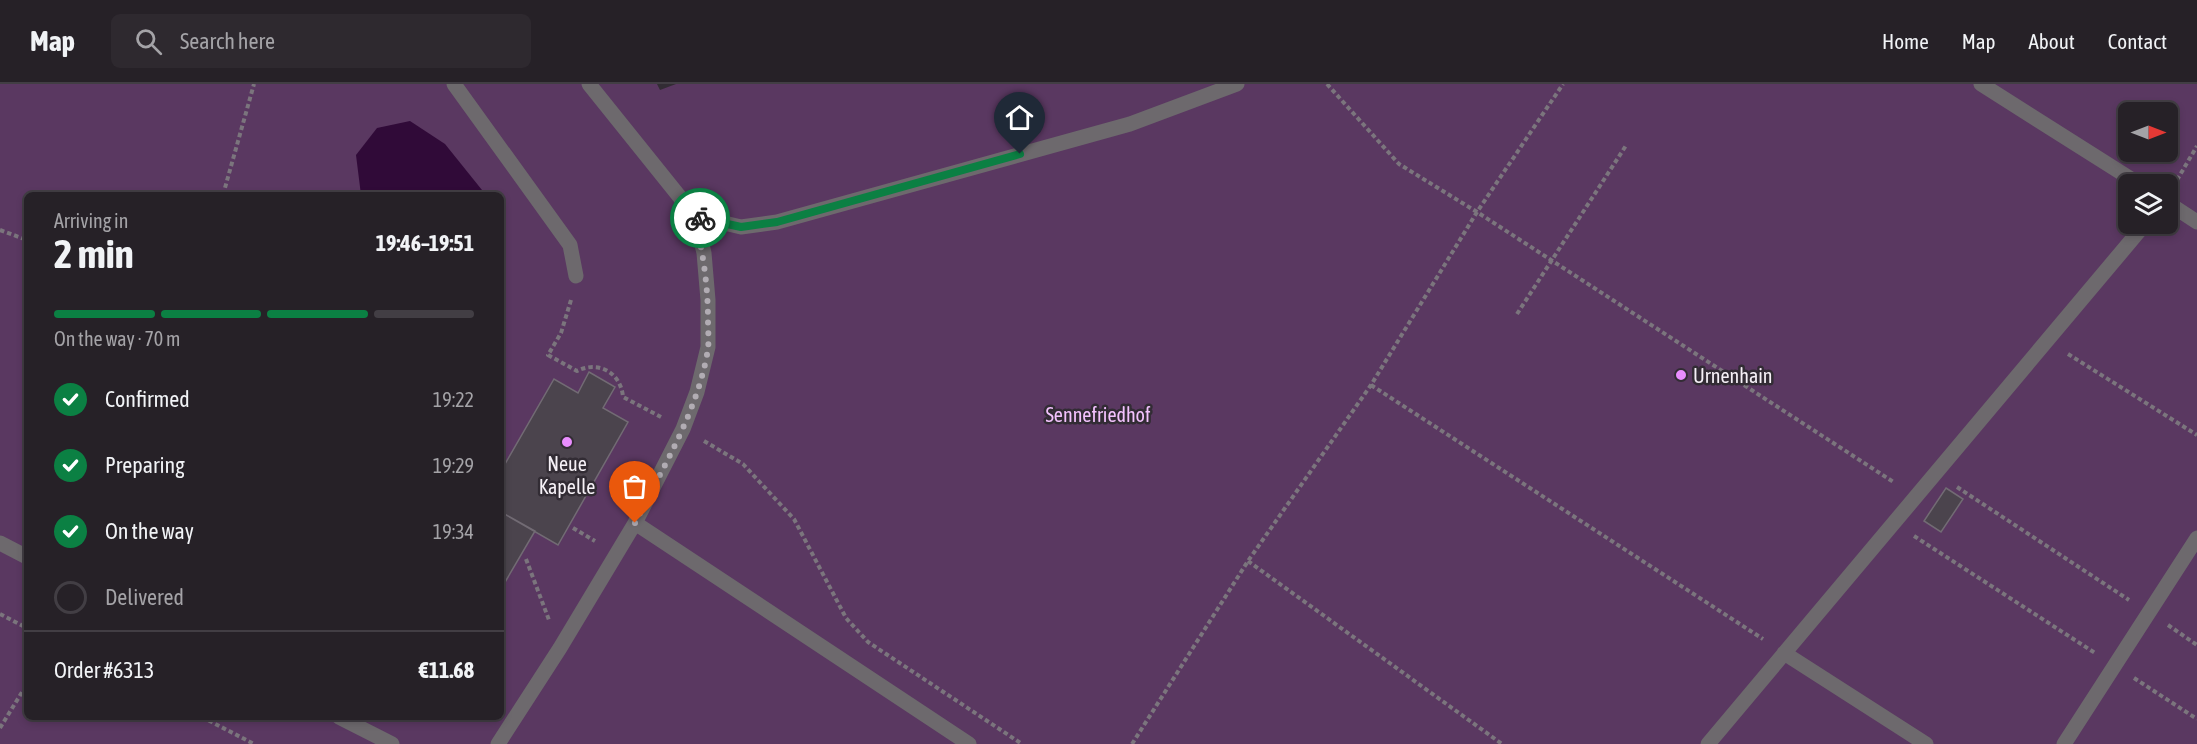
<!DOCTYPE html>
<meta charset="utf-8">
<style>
:root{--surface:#262127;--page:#2e292f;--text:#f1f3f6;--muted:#a4a3a7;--line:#423e44;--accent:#0b8043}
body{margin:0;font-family:"Asap Condensed",sans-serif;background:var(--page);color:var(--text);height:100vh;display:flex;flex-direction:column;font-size:22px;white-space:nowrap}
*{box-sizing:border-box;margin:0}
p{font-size:20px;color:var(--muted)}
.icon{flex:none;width:33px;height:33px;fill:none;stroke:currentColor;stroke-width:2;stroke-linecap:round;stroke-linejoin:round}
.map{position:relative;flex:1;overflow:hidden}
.details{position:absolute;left:24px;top:108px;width:480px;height:528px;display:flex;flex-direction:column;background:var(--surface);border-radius:9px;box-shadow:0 3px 9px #0003,0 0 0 2px var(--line)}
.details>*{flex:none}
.needle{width:39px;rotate:90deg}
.fabs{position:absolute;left:2118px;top:18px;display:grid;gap:12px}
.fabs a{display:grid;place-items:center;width:60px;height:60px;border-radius:9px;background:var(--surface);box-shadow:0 3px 9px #0003,0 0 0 2px var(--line);font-size:30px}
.pin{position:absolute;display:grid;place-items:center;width:51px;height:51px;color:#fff;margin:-62px -26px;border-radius:50% 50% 50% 0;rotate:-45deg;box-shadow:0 0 6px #0007}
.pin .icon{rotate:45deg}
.courier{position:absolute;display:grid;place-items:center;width:60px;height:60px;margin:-30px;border:4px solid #0b8043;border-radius:50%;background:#fff;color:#222;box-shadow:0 2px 8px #0007}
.overview em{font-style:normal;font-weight:700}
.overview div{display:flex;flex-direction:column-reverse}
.overview{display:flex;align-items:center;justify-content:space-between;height:102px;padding:0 30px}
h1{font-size:39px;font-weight:700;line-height:45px}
.bar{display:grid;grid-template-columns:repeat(4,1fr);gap:9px 6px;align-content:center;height:72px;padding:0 30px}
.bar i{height:8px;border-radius:4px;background:var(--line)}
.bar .active{background:var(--accent)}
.bar p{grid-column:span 4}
.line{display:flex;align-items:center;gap:15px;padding:0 30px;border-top:2px solid var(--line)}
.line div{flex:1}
ol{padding:0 30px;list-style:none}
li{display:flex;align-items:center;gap:18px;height:66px}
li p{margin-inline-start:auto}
li .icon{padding:6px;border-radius:50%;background:var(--accent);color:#fff;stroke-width:4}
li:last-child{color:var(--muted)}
li i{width:33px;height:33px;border:3px solid var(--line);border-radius:50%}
header{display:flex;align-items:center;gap:36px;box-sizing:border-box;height:84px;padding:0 30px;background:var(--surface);border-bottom:2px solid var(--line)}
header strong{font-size:28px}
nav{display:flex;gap:33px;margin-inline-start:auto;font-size:21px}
.search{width:420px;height:54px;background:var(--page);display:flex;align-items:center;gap:15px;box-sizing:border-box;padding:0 21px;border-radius:9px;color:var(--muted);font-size:22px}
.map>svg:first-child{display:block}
.green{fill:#5a3861;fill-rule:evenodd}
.water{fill:#300a38}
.building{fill:#4b444d;stroke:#726b74;stroke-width:1.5}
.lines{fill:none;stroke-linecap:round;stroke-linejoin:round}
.path{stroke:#7b757d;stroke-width:4;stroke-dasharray:4.5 3;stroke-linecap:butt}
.minor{stroke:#6d696d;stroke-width:15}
.done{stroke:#b1acb3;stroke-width:6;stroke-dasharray:0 10.8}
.route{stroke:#0b8043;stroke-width:8}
.poi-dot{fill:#e98dfe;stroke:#322c34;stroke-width:2}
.labels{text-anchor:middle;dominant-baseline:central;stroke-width:5;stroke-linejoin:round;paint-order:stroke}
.poi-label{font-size:20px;fill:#f6f1f7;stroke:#322c34;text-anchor:start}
.park-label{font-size:20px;fill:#f3c2fe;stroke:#322c34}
</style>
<header>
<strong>Map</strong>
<div class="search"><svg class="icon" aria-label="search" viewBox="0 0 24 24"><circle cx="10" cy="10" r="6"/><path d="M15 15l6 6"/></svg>Search here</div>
<nav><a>Home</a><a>Map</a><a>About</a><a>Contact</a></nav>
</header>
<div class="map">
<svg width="2197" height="660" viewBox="0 0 2197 660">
<rect width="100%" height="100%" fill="#322c34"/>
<path class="green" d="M 0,0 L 657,0 L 660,6 L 676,0 L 2197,0 L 2197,660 L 0,660 ZM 2128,28 L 2168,28 L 2168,68 L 2128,68 ZM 2128,100 L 2168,100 L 2168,140 L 2128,140 ZM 27,111 L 501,111 L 501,633 L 27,633 Z"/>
<path class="water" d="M 410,37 L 445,60 L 486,111 L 361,111 L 356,71 L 377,44 Z"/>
<path class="building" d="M 589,288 L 615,303 L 603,324 L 628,338 L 558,461 L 501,428 L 501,378 L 505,380 L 554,295 L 578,309 Z
M 1946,404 L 1963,415 L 1941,448 L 1924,437 Z
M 501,428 L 535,447 L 501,505 Z"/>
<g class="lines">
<path class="path" d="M 1327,0 L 1399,80 L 1477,128 L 1895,399
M 2177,96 L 2197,62
M 223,111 L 254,0
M 0,146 L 27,156
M 571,216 L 561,249 L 548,271 L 577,287 C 599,276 621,289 623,313 L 661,333
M 1517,230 L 1627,60
M 2068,270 L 2197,351
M 1371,301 L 1763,555
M 704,357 L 743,380 L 794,435 L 846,534 L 868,558 L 1022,660
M 1957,403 L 2129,516
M 573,444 L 595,457
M 1914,452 L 2095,569
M 526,475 L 549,536
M 1248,477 L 1502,660
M 0,530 L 27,544
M 2168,541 L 2197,561
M 2134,594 L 2197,635
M 202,633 L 254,660
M 0,644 L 27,600
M 1132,660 L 1248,477 L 1371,301 L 1477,128 L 1563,0"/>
<path class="minor" d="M 454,0 L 570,161 L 576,192
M 1981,0 L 2139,100
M 2168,119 L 2197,138
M 695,132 L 741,143 L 777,138 L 1130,40 L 1237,0
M 635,439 L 969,660
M 0,459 L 27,473
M 1784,569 L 1926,660
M 339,633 L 392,660
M 498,660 L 560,564 L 635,439 L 683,345 L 697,308 L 708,263 L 708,216 L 704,169 L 695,132 L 589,0
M 1708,660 L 2145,140
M 2064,660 L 2197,454"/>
</g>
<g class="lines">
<path class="done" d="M 635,439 C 663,383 698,327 708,265 C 709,256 708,246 708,237 C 708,201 703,167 694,132 L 700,134"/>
<path class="route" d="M 700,134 L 741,143 L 777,138 L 1020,70"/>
</g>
<g class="poi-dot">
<circle cx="1681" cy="291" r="6"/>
<circle cx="567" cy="358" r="6"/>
</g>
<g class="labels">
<g class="poi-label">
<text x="1693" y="291">Urnenhain</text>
<text x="567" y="379" text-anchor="middle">Neue<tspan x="567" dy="23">Kapelle</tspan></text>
</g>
<g class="park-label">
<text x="1098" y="330">Sennefriedhof</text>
</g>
</g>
</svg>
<div class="fabs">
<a><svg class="needle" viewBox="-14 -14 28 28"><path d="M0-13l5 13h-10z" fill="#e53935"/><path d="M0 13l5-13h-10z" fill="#a4a3a7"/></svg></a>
<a><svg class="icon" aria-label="layers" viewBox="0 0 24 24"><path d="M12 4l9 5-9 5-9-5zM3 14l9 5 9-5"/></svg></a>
</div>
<div class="pin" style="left:635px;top:439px;background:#ea580c"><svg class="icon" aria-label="bag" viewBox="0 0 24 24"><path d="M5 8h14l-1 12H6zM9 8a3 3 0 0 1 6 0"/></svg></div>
<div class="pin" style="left:1020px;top:70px;background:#1f2937"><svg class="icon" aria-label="home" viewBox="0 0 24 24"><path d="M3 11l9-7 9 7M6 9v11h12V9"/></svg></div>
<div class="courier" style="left:700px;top:134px"><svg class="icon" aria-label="bike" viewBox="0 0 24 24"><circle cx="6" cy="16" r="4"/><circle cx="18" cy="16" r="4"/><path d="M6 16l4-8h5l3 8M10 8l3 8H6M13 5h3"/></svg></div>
<section class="details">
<div class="overview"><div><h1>2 min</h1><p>Arriving in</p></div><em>19:46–19:51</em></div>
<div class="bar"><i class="active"></i><i class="active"></i><i class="active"></i><i></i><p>On the way · 70 m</p></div>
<ol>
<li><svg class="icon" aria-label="check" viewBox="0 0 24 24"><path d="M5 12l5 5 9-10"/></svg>Confirmed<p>19:22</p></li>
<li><svg class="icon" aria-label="check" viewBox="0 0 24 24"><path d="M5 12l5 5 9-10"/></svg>Preparing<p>19:29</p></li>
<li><svg class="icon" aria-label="check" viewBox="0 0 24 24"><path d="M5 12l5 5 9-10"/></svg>On the way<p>19:34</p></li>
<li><i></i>Delivered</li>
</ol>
<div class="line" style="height:78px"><div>Order #6313</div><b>€11.68</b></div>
</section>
</div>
